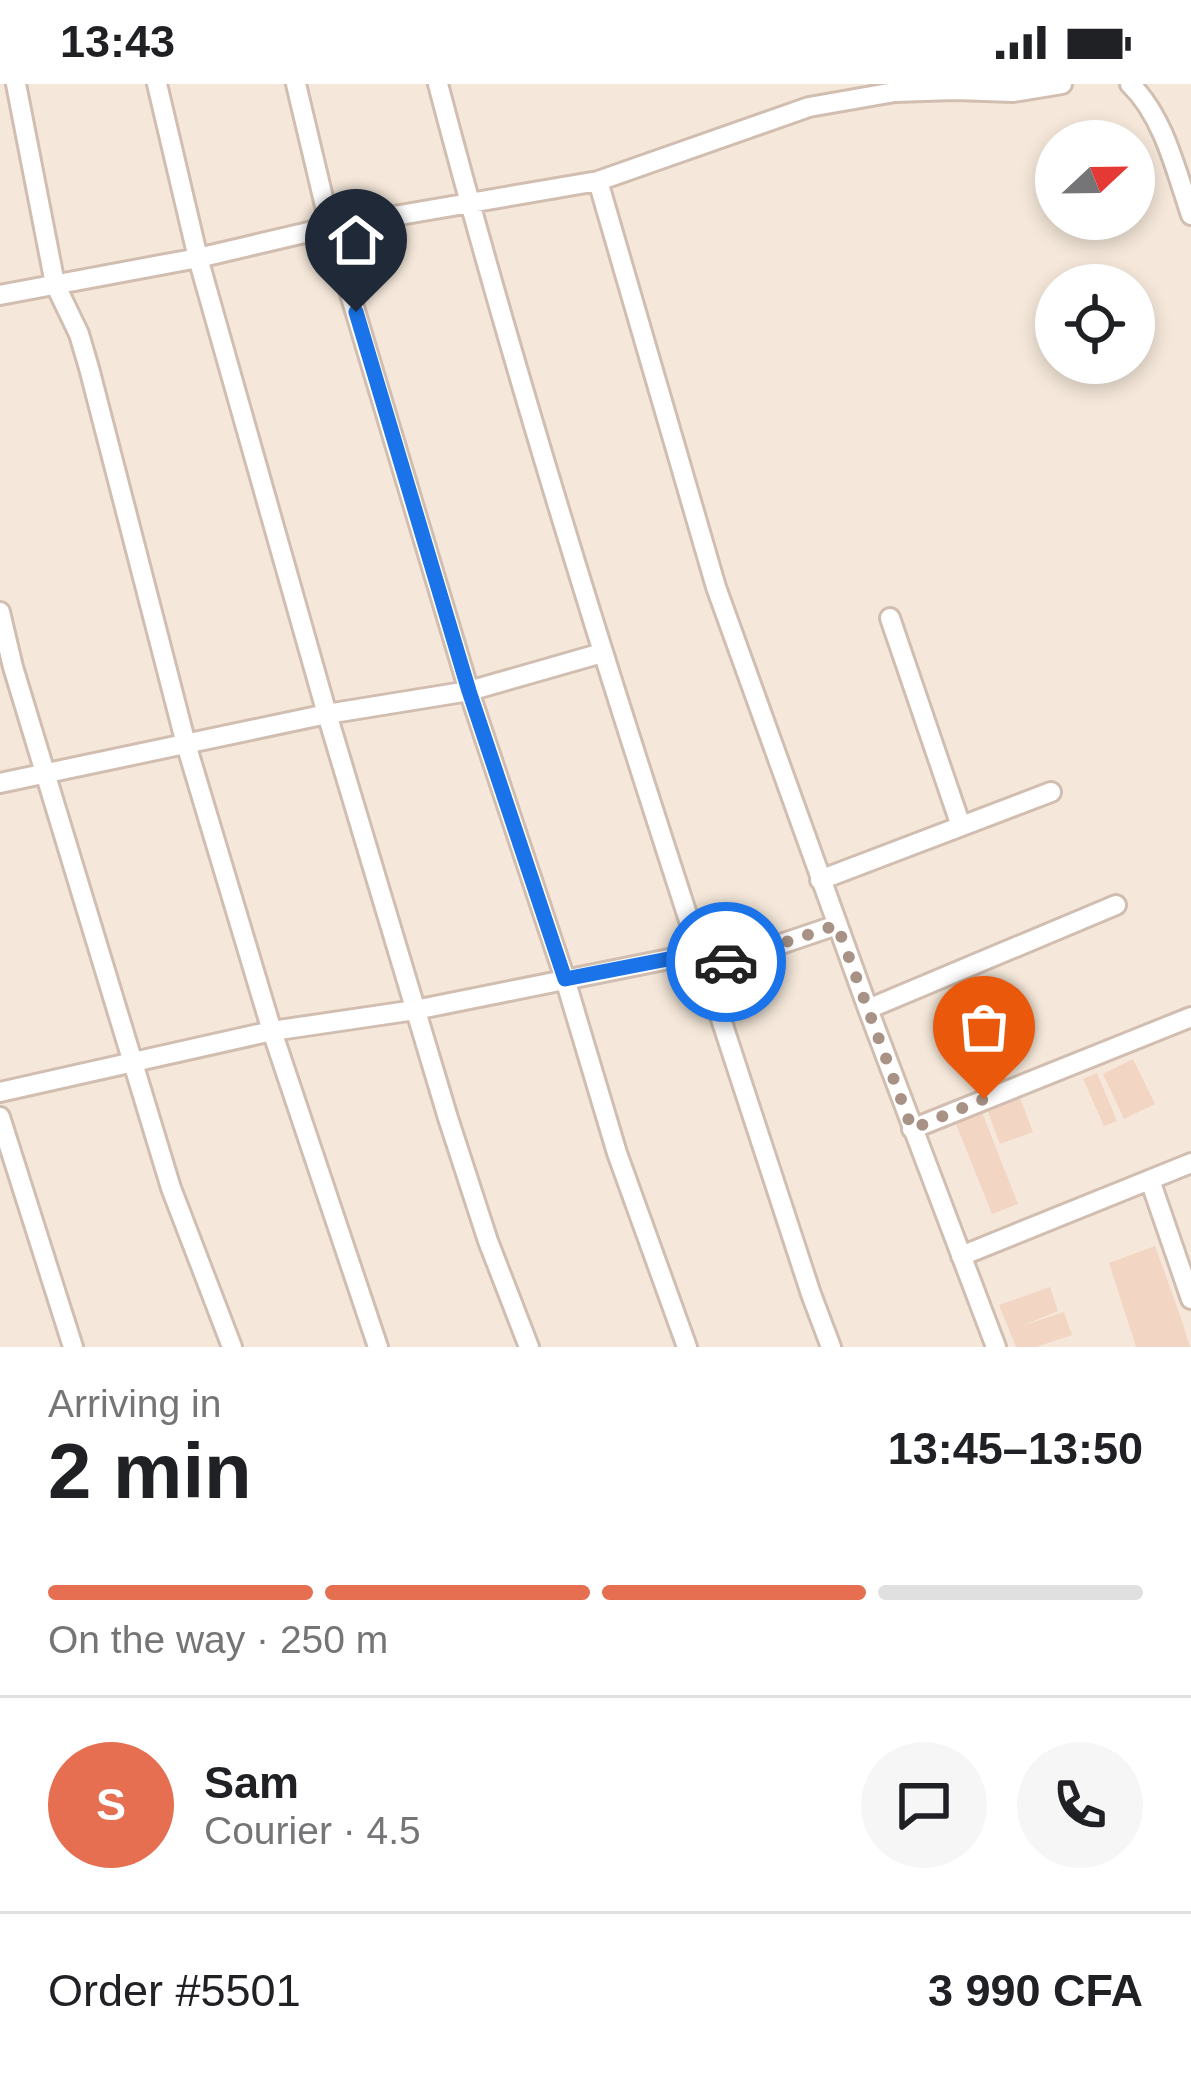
<!DOCTYPE html>
<meta charset="utf-8">
<style>
:root{--surface:#fff;--page:#f6f6f6;--text:#202124;--muted:#757577;--line:#e0e0e0;--accent:#e76f51}
body{margin:0;font-family:Helvetica,sans-serif;background:var(--page);color:var(--text);height:100vh;display:flex;flex-direction:column;font-size:45px;white-space:nowrap}
*{box-sizing:border-box;margin:0}
p{font-size:39px;color:var(--muted)}
.icon{flex:none;width:66px;height:66px;fill:none;stroke:currentColor;stroke-width:2;stroke-linecap:round;stroke-linejoin:round}
.map{position:relative;height:1263px;overflow:hidden}
.drawer{display:flex;flex-direction:column;background:var(--surface);flex:1}
.drawer>*{flex:none}
.needle{width:78px;rotate:68deg}
.fabs{position:absolute;left:1035px;top:36px;display:grid;gap:24px}
.fabs a{display:grid;place-items:center;width:120px;height:120px;border-radius:50%;background:var(--surface);box-shadow:0 6px 18px #0003;font-size:60px}
.pin{position:absolute;display:grid;place-items:center;width:102px;height:102px;color:#fff;margin:-123px -51px;border-radius:50% 50% 50% 0;rotate:-45deg;box-shadow:0 0 12px #0007}
.pin .icon{rotate:45deg}
.courier{position:absolute;display:grid;place-items:center;width:120px;height:120px;margin:-60px;border:9px solid #1a73e8;border-radius:50%;background:#fff;color:#222;box-shadow:0 3px 15px #0007}
.headline em{font-style:normal;font-weight:600}
.headline div{display:flex;flex-direction:column-reverse}
.headline{display:flex;align-items:center;justify-content:space-between;height:204px;padding:0 48px}
h1{font-size:78px;font-weight:600;line-height:90px}
.bar{display:grid;grid-template-columns:repeat(4,1fr);gap:18px 12px;align-content:center;height:144px;padding:0 48px}
.bar i{height:15px;border-radius:9px;background:var(--line)}
.bar .active{background:var(--accent)}
.bar p{grid-column:span 4}
.line{display:flex;align-items:center;gap:30px;padding:0 48px;border-top:3px solid var(--line)}
.line div{flex:1}
.round{display:grid;place-items:center;flex:none;width:126px;height:126px;border-radius:63px;background:var(--page)}
.status{display:flex;justify-content:space-between;align-items:center;height:84px;padding:0 60px;background:var(--surface);direction:ltr}
.status svg{height:33px;fill:currentColor}
.map>svg:first-child{display:block}
.residential{fill:#f5e8da;fill-rule:evenodd}
.building{fill:#f3d5c3}
.lines{fill:none;stroke-linecap:round;stroke-linejoin:round}
.street-casing{stroke:#d1beb0;stroke-width:24}
.street{stroke:#fff;stroke-width:18}
.done{stroke:#a89285;stroke-width:12;stroke-dasharray:0 21.6}
.route{stroke:#1a73e8;stroke-width:15}
</style>
<div class="status"><b>13:43</b><svg viewBox="0 0 49 12"><path d="M0 12V9h3v3zM5 12V6h3v6zM10 12V3h3v9zM15 12V0h3v12zM26 1h20v11H26zM47 4h2v5h-2z"/></svg></div>
<div class="map">
<svg width="1191" height="1263" viewBox="0 0 1191 1263">
<rect width="100%" height="100%" fill="#fdf6ec"/>
<path class="residential" d="M 0,0 L 1191,0 L 1191,1263 L 0,1263 ZM 1056,57 L 1134,57 L 1134,135 L 1056,135 ZM 1056,201 L 1134,201 L 1134,279 L 1056,279 Z"/>
<path class="building" d="M 1133,975 L 1155,1020 L 1124,1035 L 1103,990 Z
M 1097,989 L 1117,1037 L 1104,1042 L 1083,995 Z
M 1019,1011 L 1033,1048 L 1000,1060 L 986,1023 Z
M 978,1018 L 1018,1120 L 992,1130 L 954,1035 Z
M 1155,1162 L 1182,1237 L 1190,1263 L 1136,1263 L 1109,1179 Z
M 1050,1203 L 1058,1227 L 1022,1242 L 1064,1228 L 1072,1251 L 1036,1263 L 1016,1263 L 999,1221 Z"/>
<g class="lines">
<defs>
<path id="street" d="M 16,0 L 55,200 L 79,250 L 89,284 L 186,660 L 272,947 L 378,1263
M 157,0 L 198,174 L 327,630 L 448,1034 L 488,1157 L 529,1263
M 296,0 L 330,143 L 469,607 L 565,895 L 617,1069 L 687,1263
M 438,0 C 545,408 680,809 811,1210 L 831,1263
M 1130,0 C 1164,33 1176,87 1191,131
M 598,97 L 716,503 L 868,925 L 996,1263
M 0,211 L 198,174 L 330,143 L 598,97 L 809,23 L 895,8 L 955,6 L 1013,8 L 1062,0
M 0,528 L 13,583 L 171,1104 L 232,1263
M 890,534 L 961,742
M 0,699 L 327,630 L 469,607 L 602,569
M 820,796 L 1051,708
M 704,886 L 837,841
M 868,925 L 1116,821
M 0,1008 L 272,947 L 415,926 L 699,869
M 0,1033 L 73,1263
M 912,1045 L 1191,933
M 1150,1096 L 1191,1215
M 961,1172 L 1191,1079"/>
</defs>
<use href="#street" class="street-casing"/>
<use href="#street" class="street"/>
</g>
<g class="lines">
<path class="done" d="M 726,878 L 837,841 L 912,1045 L 984,1015"/>
<path class="route" d="M 356,228 L 469,607 L 565,895 L 699,869 L 704,886 L 726,878"/>
</g>
</svg>
<div class="fabs">
<a><svg class="needle" viewBox="-14 -14 28 28"><path d="M0-13l5 13h-10z" fill="#e53935"/><path d="M0 13l5-13h-10z" fill="#757577"/></svg></a>
<a><svg class="icon" aria-label="locate" viewBox="0 0 24 24"><circle cx="12" cy="12" r="6"/><path d="M12 2v4M12 18v4M2 12h4M18 12h4"/></svg></a>
</div>
<div class="pin" style="left:984px;top:1015px;background:#ea580c"><svg class="icon" aria-label="bag" viewBox="0 0 24 24"><path d="M5 8h14l-1 12H6zM9 8a3 3 0 0 1 6 0"/></svg></div>
<div class="pin" style="left:356px;top:228px;background:#1f2937"><svg class="icon" aria-label="home" viewBox="0 0 24 24"><path d="M3 11l9-7 9 7M6 9v11h12V9"/></svg></div>
<div class="courier" style="left:726px;top:878px"><svg class="icon" aria-label="car" viewBox="0 0 24 24"><path d="M5 17H2v-5l4-1 3-4h7l3 4 3 1v5h-3M9 17h6M6 11h13"/><circle cx="7" cy="17" r="2"/><circle cx="17" cy="17" r="2"/></svg></div>
</div>
<section class="drawer">
<div class="headline"><div><h1>2 min</h1><p>Arriving in</p></div><em>13:45–13:50</em></div>
<div class="bar"><i class="active"></i><i class="active"></i><i class="active"></i><i></i><p>On the way · 250 m</p></div>
<div class="line" style="height:216px"><b class="round" style="background:var(--accent);color:#fff">S</b><div><b>Sam</b><p>Courier · 4.5</p></div><a class="round"><svg class="icon" aria-label="chat" viewBox="0 0 24 24"><path d="M4 5h16v11H9l-5 4z"/></svg></a><a class="round"><svg class="icon" aria-label="phone" viewBox="0 0 24 24"><path d="M5 4h4l2 5-3 2q2 4 5 5l2-3 5 2v4C11 20 4 13 5 4z"/></svg></a></div>
<div class="line" style="height:156px"><div>Order #5501</div><b>3 990 CFA</b></div>
</section>
